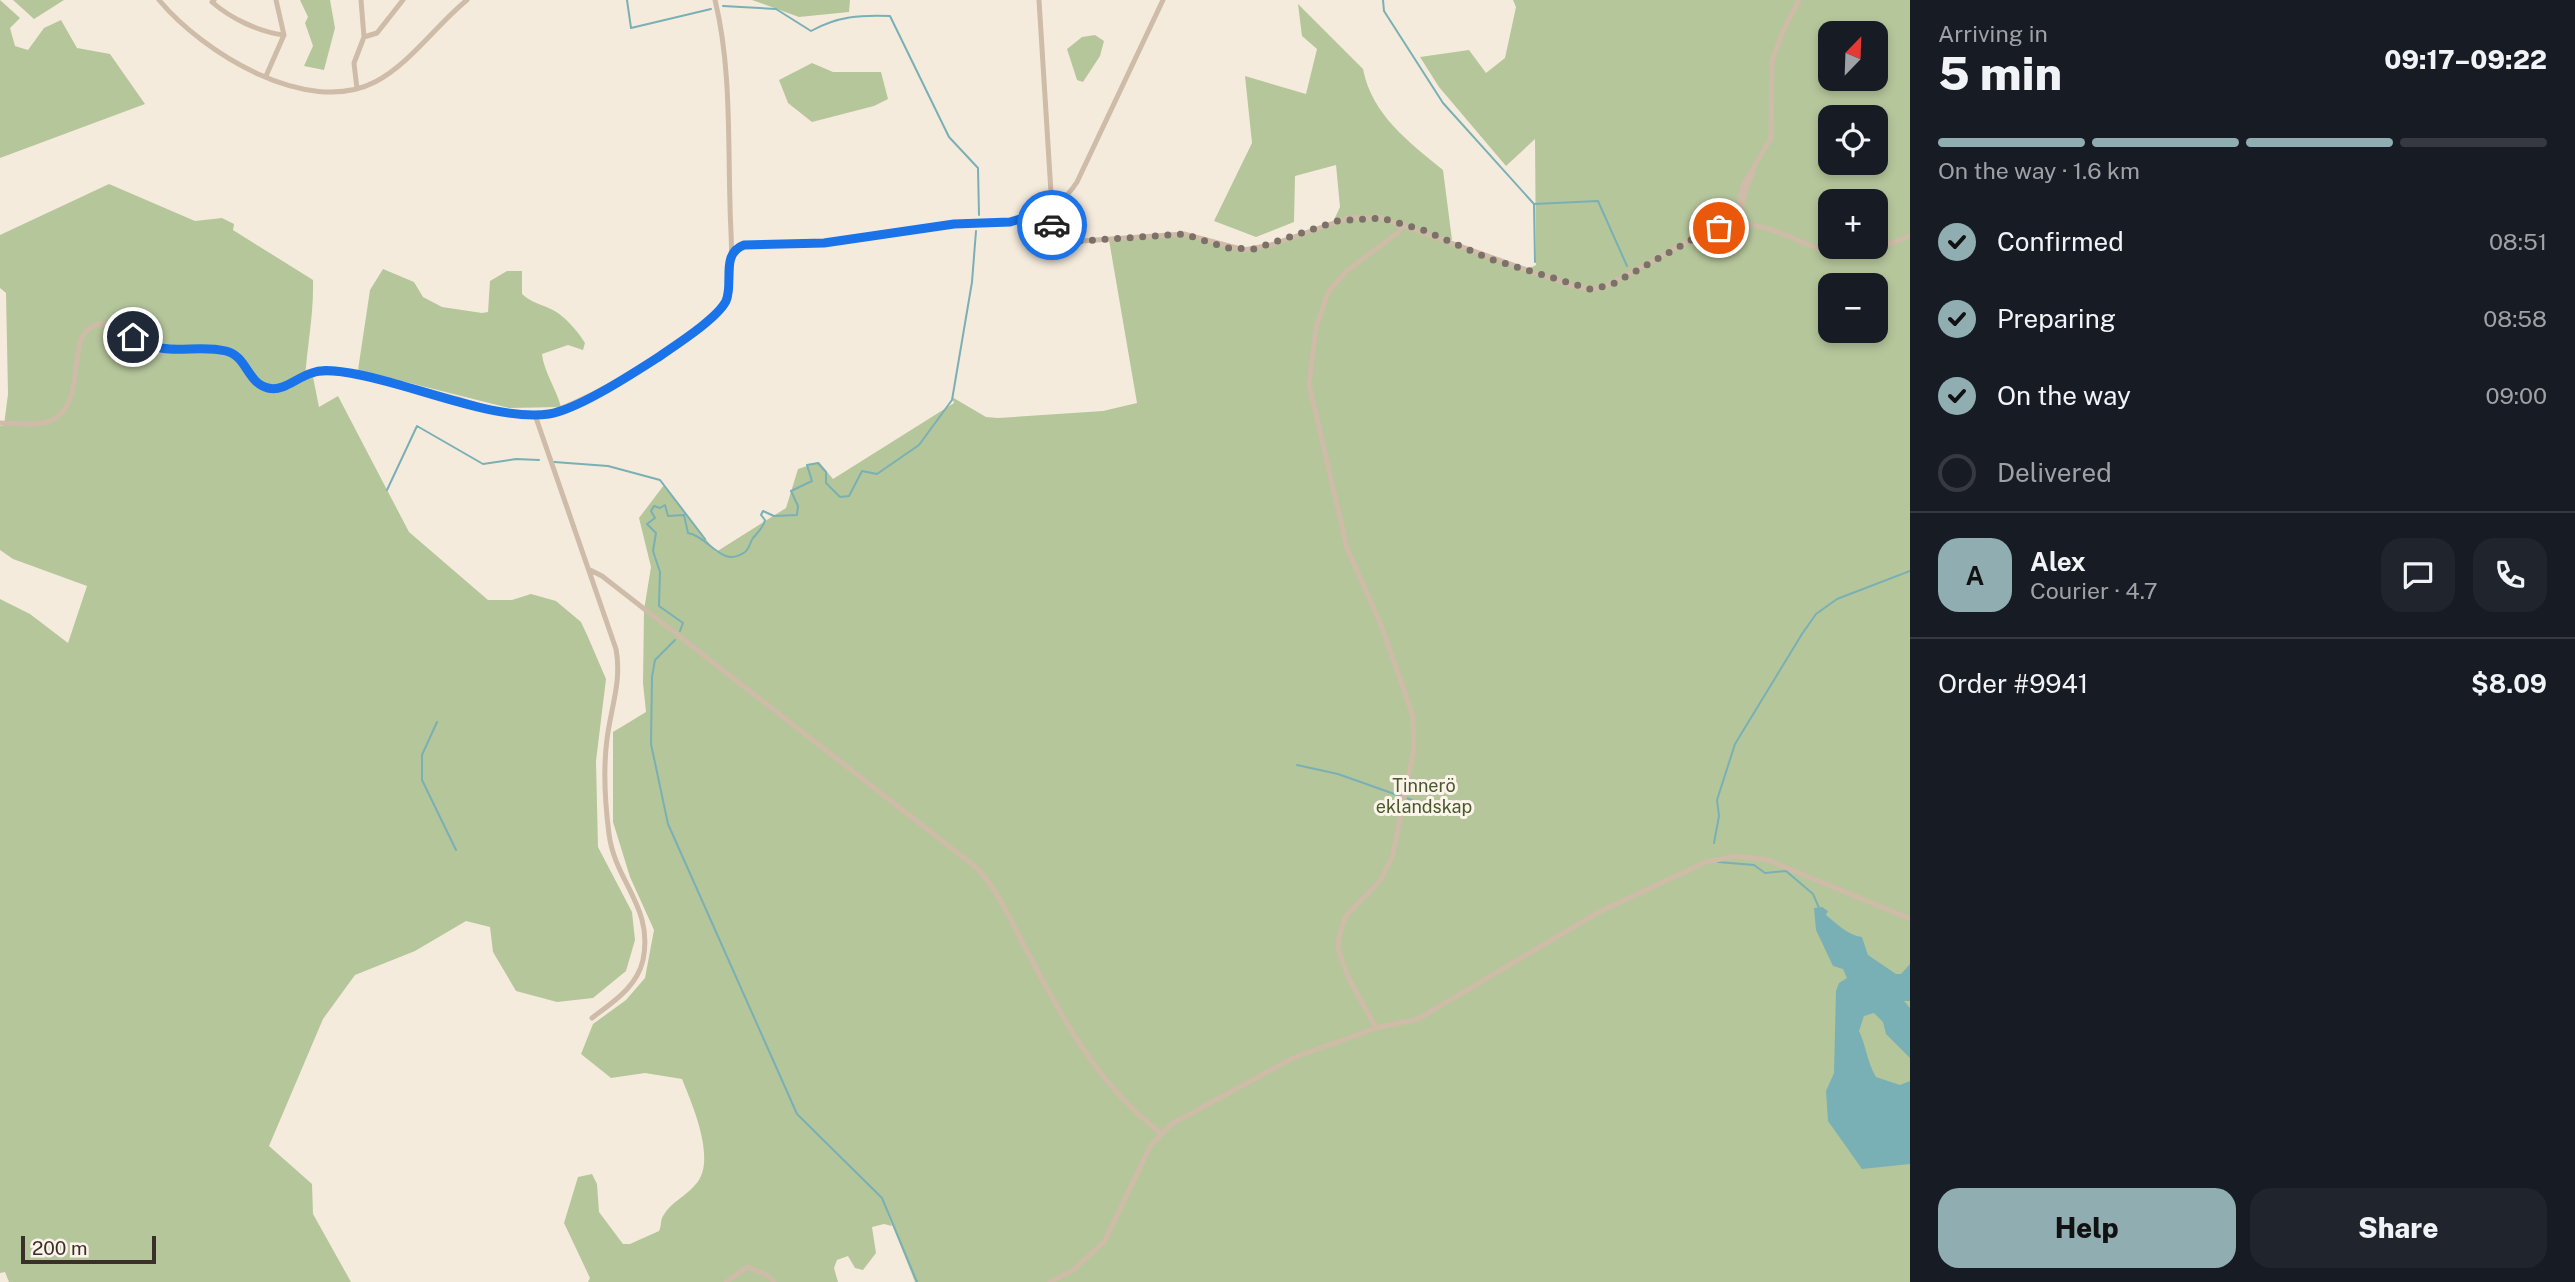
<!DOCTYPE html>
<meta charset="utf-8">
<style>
:root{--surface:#171b24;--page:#20242c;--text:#f1f3f6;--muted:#9ea1a6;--line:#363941;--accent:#90aeb2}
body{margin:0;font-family:"Public Sans",sans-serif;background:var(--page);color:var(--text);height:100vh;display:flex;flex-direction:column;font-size:26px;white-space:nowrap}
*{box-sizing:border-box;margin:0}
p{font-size:23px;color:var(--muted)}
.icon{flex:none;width:38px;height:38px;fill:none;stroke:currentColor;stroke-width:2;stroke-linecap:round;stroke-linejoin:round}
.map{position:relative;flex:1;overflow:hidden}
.sheet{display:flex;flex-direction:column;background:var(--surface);width:665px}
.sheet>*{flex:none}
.needle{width:46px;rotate:23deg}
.fabs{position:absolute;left:1818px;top:21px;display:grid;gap:14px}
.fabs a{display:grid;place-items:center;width:70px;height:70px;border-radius:14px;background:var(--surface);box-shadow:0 4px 10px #0003;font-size:35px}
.scale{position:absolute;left:21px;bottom:18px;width:135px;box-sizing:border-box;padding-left:7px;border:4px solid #3a2f29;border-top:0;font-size:19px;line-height:24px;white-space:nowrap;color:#3a2f29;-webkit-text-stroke:5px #fcf4eb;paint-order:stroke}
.pin{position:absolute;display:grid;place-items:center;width:60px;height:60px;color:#fff;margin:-30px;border:4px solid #fff;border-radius:50%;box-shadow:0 2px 7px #0007}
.courier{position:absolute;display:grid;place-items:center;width:70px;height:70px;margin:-35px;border:5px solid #1a73e8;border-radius:50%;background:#fff;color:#222;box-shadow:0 2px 9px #0007}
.head em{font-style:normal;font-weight:800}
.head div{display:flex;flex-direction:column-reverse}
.head{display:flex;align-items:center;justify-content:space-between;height:119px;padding:0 28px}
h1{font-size:46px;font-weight:800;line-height:52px}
.bar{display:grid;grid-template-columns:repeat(4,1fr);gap:10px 7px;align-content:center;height:84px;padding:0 28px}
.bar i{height:9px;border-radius:5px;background:var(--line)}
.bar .current{background:var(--accent)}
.bar p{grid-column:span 4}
.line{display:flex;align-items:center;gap:18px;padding:0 28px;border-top:2px solid var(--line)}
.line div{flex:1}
.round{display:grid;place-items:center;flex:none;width:74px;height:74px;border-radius:21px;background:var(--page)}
ol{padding:0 28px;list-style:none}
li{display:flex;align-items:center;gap:21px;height:77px}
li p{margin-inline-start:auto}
li .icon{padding:7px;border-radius:50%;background:var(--accent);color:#111;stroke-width:4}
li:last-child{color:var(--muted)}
li i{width:38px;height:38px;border:4px solid var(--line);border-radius:50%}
.button{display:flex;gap:14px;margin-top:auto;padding:14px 28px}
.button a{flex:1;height:80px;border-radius:21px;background:var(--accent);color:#111;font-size:28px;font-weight:800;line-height:80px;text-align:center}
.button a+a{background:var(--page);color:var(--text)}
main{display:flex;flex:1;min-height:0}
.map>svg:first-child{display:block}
.green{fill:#b6c69b;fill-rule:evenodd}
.water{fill:#79b0b5}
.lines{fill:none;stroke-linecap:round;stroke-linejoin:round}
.stream{stroke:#79b0b5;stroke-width:2}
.minor{stroke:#cebba8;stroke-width:5}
.done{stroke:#7b7168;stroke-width:7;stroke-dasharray:0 12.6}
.route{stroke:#1a73e8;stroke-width:9}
.labels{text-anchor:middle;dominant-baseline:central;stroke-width:6;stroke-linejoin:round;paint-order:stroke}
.park-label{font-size:18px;fill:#475b2a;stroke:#fcf4eb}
</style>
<main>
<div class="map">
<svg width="1910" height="1282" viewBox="0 0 1910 1282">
<rect width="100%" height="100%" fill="#f5ebdd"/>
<path class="green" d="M 0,0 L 20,18 L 10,28 L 15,46 L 28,50 L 44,28 L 61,20 L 77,48 L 110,54 L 145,104 L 0,158 Z
M 13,0 L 64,0 L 34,19 Z
M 300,0 L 330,0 L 335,28 L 324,70 L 304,66 L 313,46 L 305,23 L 308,17 Z
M 752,0 L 850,0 L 849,12 L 799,17 Z
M 1513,0 L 1910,0 L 1910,1282 L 915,1282 L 886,1209 L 892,1226 L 884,1224 L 872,1227 L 876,1253 L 863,1270 L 855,1268 L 848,1256 L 837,1260 L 834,1268 L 838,1282 L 588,1282 L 590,1278 L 564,1223 L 578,1177 L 592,1174 L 597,1184 L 599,1212 L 623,1244 L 630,1244 L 659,1231 C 662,1225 660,1221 663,1216 C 672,1201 685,1197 695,1185 C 718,1162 692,1104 682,1079 L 645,1073 L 611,1078 L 581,1054 L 593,1024 L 626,1000 L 645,978 L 654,930 L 630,877 L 613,822 L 613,732 L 646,712 L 643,683 L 644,610 L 651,567 L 639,518 L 664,485 L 716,552 L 786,508 L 798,469 L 819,462 L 833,479 L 954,403 L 952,397 L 986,417 L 998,418 L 1103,411 L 1137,403 L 1109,240 L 1180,234 L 1252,249 L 1333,222 L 1340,207 L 1336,165 L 1295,176 L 1294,222 L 1256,237 L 1214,221 L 1252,143 L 1245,76 L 1306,94 L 1317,49 L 1302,36 L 1298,4 L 1363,69 C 1372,115 1409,142 1443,170 L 1452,240 L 1441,237 L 1524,271 L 1536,265 L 1535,139 L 1506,166 L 1439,87 L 1420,57 L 1469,50 L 1486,73 L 1505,58 L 1516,7 ZM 1830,33 L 1876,33 L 1876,79 L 1830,79 ZM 1830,117 L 1876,117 L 1876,163 L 1830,163 ZM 1830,201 L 1876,201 L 1876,247 L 1830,247 ZM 1830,285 L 1876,285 L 1876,331 L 1830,331 Z
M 1095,35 L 1104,41 L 1100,56 L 1083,82 L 1077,80 L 1067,49 L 1082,37 Z
M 812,63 L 833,72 L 881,72 L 888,99 L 874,106 L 812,122 L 788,103 L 779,80 Z
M 109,184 L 195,221 L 222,218 L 234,224 L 233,230 L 313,280 C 314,314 307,346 305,380 L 313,377 L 319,407 L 338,396 L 409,532 L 488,600 L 512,600 L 531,594 L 556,601 L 581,622 L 588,637 L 606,679 L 596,761 L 598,847 L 632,912 L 635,940 L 626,971 L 593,998 L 557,1002 L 516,991 L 493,952 L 490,927 L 466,921 L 415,951 L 355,975 L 323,1019 L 269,1146 L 312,1184 L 313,1214 L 351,1282 L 9,1282 L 5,1272 L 0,1273 L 0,599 L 30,614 L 68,643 L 87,586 L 13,559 L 0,550 L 0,426 L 4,425 L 8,394 L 6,293 L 0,288 L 0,235 Z
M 383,269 L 414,282 L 423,297 L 442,307 L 482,313 L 488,312 L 490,281 L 507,271 L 522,271 L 522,294 C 532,304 546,305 558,313 C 568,320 579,333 585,343 L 583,350 L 568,345 L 542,354 C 544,372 556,388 561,407 L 509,408 L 358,370 L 370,290 Z"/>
<path class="water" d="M 1822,907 L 1828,911 L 1826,915 C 1836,923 1849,936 1862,937 L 1868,955 L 1896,974 L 1901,974 L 1910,964 L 1910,1001 L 1904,1001 L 1910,1008 L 1910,1058 L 1886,1034 L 1883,1022 L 1874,1013 L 1864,1016 L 1859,1031 C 1866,1045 1867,1062 1876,1077 L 1900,1085 L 1910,1081 L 1910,1164 L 1862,1169 L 1828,1121 L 1826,1091 L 1834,1073 L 1836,991 L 1839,983 L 1847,978 L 1843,969 L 1833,966 L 1816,930 L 1814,908 Z"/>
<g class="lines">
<path class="stream" d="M 627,0 L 631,28 L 711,9
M 1383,0 L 1384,11 L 1443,103 L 1534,204 L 1598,201 L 1627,266
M 723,6 L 776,9 L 811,31 C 838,16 860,15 890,16 L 949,137 L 978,168 L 979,215
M 1534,204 L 1535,262
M 554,462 L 608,466 L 660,480 L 705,539
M 387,490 L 417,426 L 483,464 L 516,459 L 539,460
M 680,631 L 683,623 L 659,606 L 660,572 L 653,551 L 656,533 L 647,524 L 655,518 L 651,511 L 654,506 L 660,508 L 665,505 L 668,516 L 684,515 L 688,533 C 710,537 721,569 745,552 C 750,548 750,542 753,538 C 759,531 763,528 765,520 L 761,515 L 763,511 L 774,516 L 797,515 L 798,506 L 791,491 L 812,481 L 807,465 L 818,463 L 826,472 L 826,483 L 840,497 L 849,496 L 862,471 L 877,474 L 919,445 L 952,400 L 972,282 L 976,231
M 675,640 L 655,660 L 652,677 L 651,744 L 668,824 L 797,1114 L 882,1198 L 917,1282
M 437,722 L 422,755 L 422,780 L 456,850
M 1297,765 L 1338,774 L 1400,796
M 1407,798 L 1433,810
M 1714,843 L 1719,816 L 1717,800 L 1735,744 L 1802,634 L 1816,614 L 1837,599 L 1910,571
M 1718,862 L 1754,865 L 1765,873 L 1786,871 L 1813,894 L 1819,908"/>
<path class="minor" d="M 159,0 C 203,53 307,117 375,82 C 411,63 436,25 467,0
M 214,0 L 212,2 C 230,18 259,32 284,35
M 361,0 L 364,37
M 1039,0 L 1052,209
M 266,76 L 284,35 L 276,0
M 357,89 L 354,63 L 364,37 L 377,33 L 403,0
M 1050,210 L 1055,236 L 1066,242 L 1184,234 L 1244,250 L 1271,245 L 1348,218 L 1381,218 L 1569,285 L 1590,289 L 1604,287 L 1702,234 L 1735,222 L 1743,185 L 1771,138 L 1772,61 L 1783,31 L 1799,0
M 1748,224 C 1734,211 1748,187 1753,172
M 1733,225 C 1773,220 1804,251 1842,253 C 1866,255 1888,244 1910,236
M 732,253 C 745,236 803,245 825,243 C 868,239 910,229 953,224 C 979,221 1006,226 1032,218 C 1052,211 1066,199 1077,182 L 1163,0
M 535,415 L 616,649 C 622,681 611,707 607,739 C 603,770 605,803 609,834 C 615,882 654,907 643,960 C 637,987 613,1002 592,1018
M 0,423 C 16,423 37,427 52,420 C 91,402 61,327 101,324 C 122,323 140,344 160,348 C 182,353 210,344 230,353 C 247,360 248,382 267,388 C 284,393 299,375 315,371 C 326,369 339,371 350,373 C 387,379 422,390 458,399 C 485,407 510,416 538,415 C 571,413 711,331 725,302 C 736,281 730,228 730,204 C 728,137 731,65 715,0
M 590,570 L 602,576 L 977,868 C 999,892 1012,923 1027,951 C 1062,1018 1099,1087 1161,1133
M 1376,1028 L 1349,979 L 1338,949 L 1339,938 L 1345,917 L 1380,881 L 1393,855 L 1414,749 L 1413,716 L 1381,625 L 1347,548 L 1309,384 L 1316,328 L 1328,292 L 1348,270 L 1399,232 L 1403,224
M 726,1282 L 747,1267 L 767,1275 L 774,1282
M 1050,1282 L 1072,1271 L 1104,1242 L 1151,1145 L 1172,1124 L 1293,1058 L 1376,1028 L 1418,1019 L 1599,912 L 1706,862 L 1735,856 L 1768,860 L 1910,919"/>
</g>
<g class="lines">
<path class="done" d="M 1052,225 L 1055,236 L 1066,242 L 1184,234 L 1227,248 L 1254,249 L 1337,221 L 1381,218 L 1423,230 L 1490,259 L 1590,289 L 1611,285 L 1702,234 L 1719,228"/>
<path class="route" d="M 133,337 C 167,359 193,343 226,351 C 247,356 247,383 268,388 C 284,392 297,377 312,373 C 322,369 333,371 343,372 C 405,380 492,422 549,414 C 577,410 632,374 657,358 C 674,346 717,319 726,301 C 734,283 720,254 744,245 L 824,243 L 954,224 L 1010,222 L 1050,210 L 1052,225"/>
</g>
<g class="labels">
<g class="park-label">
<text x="1424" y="785">Tinnerö<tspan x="1424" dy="21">eklandskap</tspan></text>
</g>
</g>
</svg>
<div class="fabs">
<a><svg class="needle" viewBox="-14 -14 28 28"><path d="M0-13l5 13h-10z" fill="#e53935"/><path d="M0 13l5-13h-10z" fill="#9ea1a6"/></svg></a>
<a><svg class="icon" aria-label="locate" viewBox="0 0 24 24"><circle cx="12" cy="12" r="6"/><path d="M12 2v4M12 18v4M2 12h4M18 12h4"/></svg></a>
<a>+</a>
<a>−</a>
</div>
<div class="scale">200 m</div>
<div class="pin" style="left:1719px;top:228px;background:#ea580c"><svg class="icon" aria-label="bag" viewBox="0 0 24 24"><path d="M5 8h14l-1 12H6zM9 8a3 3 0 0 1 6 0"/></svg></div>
<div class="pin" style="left:133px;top:337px;background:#1f2937"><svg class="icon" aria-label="home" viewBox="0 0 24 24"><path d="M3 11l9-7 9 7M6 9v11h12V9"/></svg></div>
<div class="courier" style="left:1052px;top:225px"><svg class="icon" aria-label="car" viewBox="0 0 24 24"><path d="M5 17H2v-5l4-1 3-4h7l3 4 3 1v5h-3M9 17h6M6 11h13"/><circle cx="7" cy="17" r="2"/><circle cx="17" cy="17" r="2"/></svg></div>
</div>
<section class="sheet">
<div class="head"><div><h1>5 min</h1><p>Arriving in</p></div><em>09:17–09:22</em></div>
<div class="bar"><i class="current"></i><i class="current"></i><i class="current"></i><i></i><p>On the way · 1.6 km</p></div>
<ol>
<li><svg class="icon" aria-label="check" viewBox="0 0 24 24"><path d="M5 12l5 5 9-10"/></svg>Confirmed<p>08:51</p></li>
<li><svg class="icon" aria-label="check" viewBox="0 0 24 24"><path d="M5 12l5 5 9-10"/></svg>Preparing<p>08:58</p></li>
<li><svg class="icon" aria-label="check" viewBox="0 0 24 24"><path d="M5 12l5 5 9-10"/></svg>On the way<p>09:00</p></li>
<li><i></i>Delivered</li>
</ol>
<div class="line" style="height:126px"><b class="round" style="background:var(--accent);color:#111">A</b><div><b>Alex</b><p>Courier · 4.7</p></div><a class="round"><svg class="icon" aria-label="chat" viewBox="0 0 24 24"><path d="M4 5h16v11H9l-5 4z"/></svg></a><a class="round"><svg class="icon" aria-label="phone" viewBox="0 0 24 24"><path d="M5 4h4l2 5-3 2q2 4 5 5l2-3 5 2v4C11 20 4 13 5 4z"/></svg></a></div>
<div class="line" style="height:91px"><div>Order #9941</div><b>$8.09</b></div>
<div class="button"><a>Help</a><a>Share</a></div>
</section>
</main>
